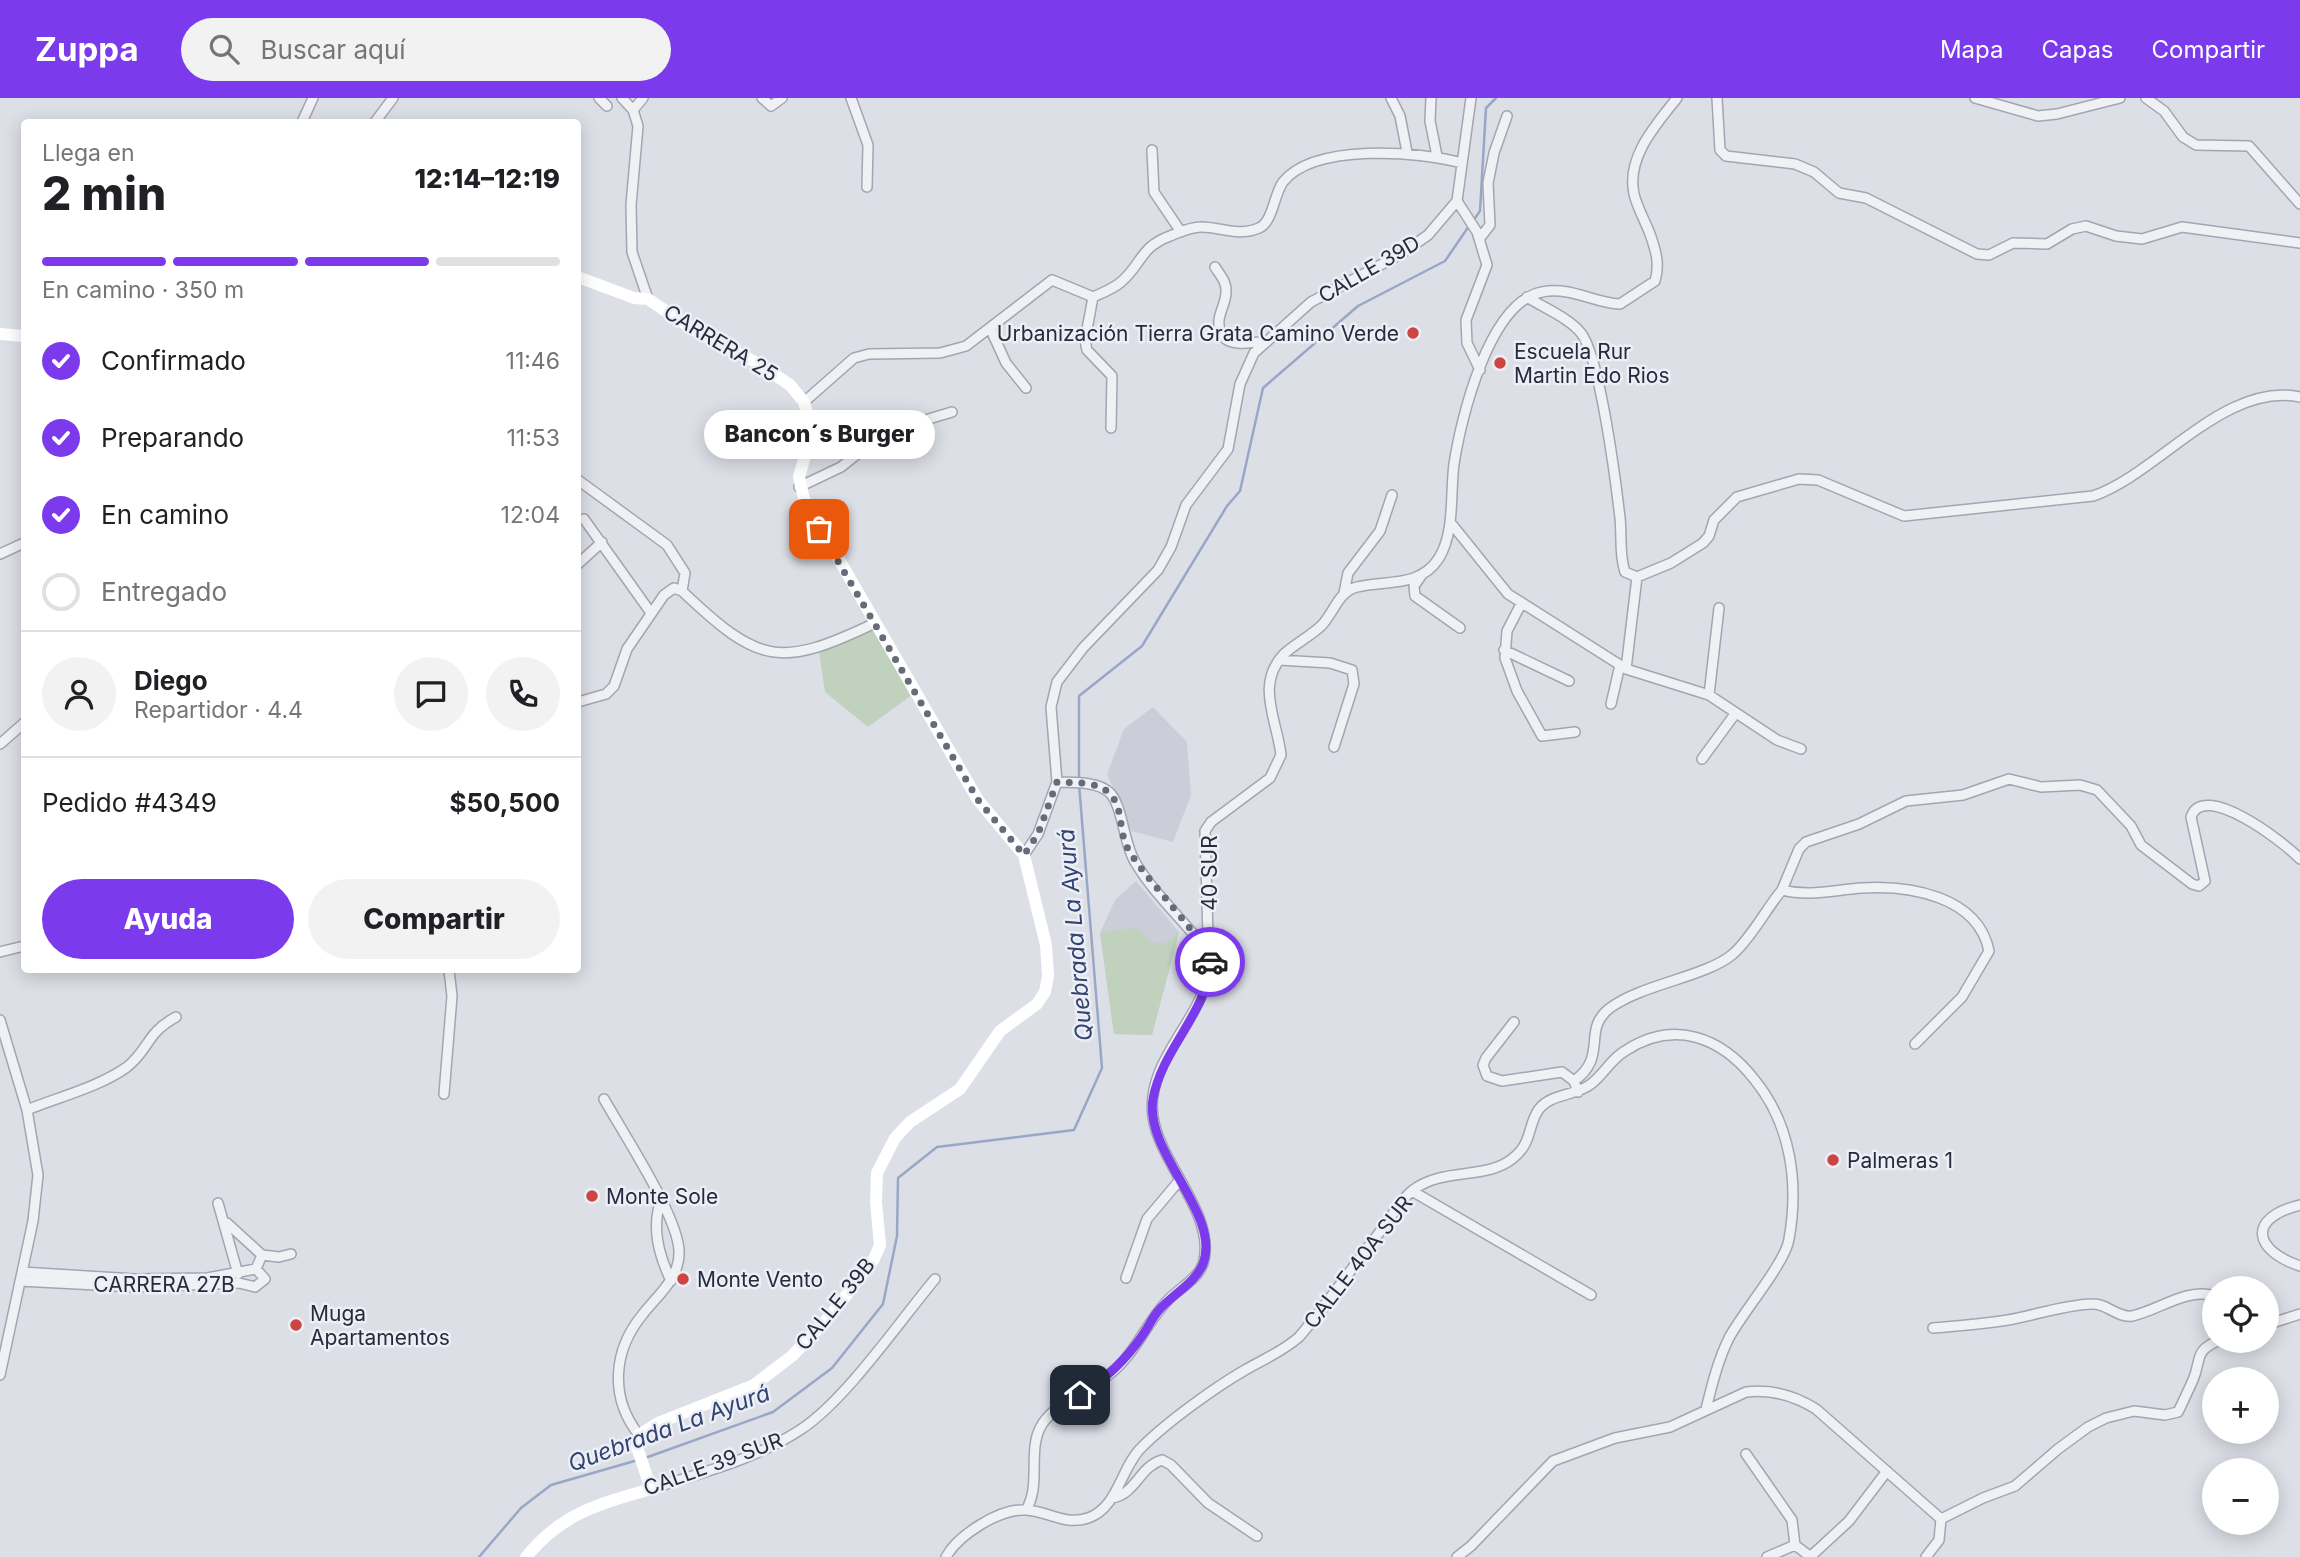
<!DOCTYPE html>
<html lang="es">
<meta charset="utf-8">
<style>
:root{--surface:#fff;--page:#f2f2f2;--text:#202124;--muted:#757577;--line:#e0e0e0;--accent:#7c3aed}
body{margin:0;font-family:Inter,sans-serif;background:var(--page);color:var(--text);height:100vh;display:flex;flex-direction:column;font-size:26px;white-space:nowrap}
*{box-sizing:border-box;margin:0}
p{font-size:23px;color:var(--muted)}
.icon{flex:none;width:38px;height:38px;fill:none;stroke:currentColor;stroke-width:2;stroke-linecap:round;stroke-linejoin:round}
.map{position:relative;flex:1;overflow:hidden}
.drawer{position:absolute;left:21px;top:21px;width:560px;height:854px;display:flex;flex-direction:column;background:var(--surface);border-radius:7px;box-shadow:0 4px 18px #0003}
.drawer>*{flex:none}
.buttons{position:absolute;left:2202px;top:1178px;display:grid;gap:14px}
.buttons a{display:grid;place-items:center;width:77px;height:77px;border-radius:50%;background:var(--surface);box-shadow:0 4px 18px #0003;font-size:35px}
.pin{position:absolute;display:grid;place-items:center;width:60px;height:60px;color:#fff;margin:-30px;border-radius:14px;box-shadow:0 4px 10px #0006}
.courier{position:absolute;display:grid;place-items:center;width:70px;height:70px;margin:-35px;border:5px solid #7c3aed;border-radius:50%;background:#fff;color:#222;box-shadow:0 2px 9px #0007}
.bubble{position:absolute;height:49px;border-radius:24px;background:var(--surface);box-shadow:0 4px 18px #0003;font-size:23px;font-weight:800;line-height:49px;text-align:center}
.summary em{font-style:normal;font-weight:800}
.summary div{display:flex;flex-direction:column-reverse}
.summary{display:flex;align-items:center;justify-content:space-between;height:119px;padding:0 21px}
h1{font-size:46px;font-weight:800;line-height:52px}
.bar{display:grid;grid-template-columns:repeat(4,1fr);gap:10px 7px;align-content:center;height:84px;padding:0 21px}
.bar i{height:9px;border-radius:5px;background:var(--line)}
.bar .on{background:var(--accent)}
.bar p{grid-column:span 4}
.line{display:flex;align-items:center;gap:18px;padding:0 21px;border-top:2px solid var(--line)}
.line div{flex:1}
.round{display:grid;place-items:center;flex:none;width:74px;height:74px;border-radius:37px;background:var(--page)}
ol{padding:0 21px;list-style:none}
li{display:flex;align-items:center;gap:21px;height:77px}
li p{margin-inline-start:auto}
li .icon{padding:7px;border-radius:50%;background:var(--accent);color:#fff;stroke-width:4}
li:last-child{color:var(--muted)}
li i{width:38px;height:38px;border:4px solid var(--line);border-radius:50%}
.button{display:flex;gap:14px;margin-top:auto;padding:14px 21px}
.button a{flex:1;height:80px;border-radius:42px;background:var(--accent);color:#fff;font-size:28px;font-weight:800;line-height:80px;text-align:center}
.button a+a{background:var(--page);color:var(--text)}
header{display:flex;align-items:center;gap:42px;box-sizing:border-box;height:98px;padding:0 35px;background:var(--accent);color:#fff}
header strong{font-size:33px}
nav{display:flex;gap:38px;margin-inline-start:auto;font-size:24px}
.search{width:490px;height:63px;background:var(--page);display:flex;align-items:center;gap:18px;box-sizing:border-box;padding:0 24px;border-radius:38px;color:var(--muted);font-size:26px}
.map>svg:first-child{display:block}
.built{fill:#cbced9}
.green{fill:#c0d1be}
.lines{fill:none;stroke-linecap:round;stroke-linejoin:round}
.stream{stroke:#98a7c7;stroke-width:2.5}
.street-casing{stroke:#a3a5b1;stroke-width:12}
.street{stroke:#f0f1f5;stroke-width:9}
.secondary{stroke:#fff;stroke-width:12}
.done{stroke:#676a78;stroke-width:7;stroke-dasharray:0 12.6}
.route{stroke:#7c3aed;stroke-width:9}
.poi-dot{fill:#cc4542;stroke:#eceff5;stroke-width:2.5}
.labels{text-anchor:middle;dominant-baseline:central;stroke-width:5;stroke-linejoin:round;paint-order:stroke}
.street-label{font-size:21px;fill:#272b3d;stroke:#eceff5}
.poi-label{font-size:21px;fill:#272b3d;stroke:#eceff5;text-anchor:start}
.water-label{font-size:23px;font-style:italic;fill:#324371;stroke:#eceff5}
</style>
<header>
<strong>Zuppa</strong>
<div class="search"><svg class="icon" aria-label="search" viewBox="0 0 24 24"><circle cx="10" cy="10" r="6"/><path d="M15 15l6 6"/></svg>Buscar aquí</div>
<nav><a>Mapa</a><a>Capas</a><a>Compartir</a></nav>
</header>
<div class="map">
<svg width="2300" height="1459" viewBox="0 0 2300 1459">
<rect width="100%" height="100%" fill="#dddfe7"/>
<path class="built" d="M 1153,609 L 1187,644 L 1191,697 L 1173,744 L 1131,733 L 1107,676 L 1124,631 Z
M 1136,783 L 1179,834 L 1152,937 L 1114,936 L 1100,835 L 1115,802 Z"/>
<path class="green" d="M 874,531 L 912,597 L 868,629 L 825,594 L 819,553 Z
M 1137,829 L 1150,844 L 1164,846 L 1179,834 L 1152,937 L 1114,936 L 1100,835 Z"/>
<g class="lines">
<path class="stream" d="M 1473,123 L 1480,113 L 1486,10 L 1496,0
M 645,1360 L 773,1314 L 832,1270 L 883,1206 L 897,1138 L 898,1080 L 937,1049 L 1074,1032 L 1102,970 L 1079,686 L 1079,598 L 1142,548 L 1227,408 L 1240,393 L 1263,290 L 1358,208 L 1445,163 L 1469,128
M 479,1459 L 521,1410 L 551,1387 L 638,1362"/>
<defs>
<path id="street" d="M 599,0 L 607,8
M 622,0 L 633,12 L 638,28 L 631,107 L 632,154 L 648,201
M 762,0 L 771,8 L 782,0
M 851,0 L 868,47 L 867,89
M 1391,0 L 1400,18 L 1407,54
M 1431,0 L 1430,23 L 1437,58
M 1717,0 L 1720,52 L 1726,58 L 1795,66 L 1814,74 L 1839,95 L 1866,100 L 1977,156 L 1989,157 L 2013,145 L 2047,146 L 2072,131 L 2086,128 L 2116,138 L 2142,141 L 2182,129 L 2300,145
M 1975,0 L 2038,18 L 2057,16 L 2120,0
M 2146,0 L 2164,13 L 2183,39 L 2196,47 L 2249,48 L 2300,106
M 633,12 L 643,0
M 302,24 L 313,0
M 375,24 L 393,0
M 1152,52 L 1154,94 L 1181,134
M 1457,103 L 1477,134 L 1487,167 L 1466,222 L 1467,245 L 1480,272
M 1480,140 L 1490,127 L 1488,85 L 1494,55 L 1507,18
M 1215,169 C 1220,177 1227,184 1226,194 C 1226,204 1220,213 1219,222 C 1217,251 1246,246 1265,243
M 1093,199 L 1085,242 L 1087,252 L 1112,278 L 1111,330
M 1527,199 C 1544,210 1569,220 1581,235 C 1600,259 1616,385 1620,420 C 1622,438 1619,457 1625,474 L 1637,479 L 1671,465 L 1703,445 L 1709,438 L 1714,422 L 1737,399 L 1799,381 L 1818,382 L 1904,418 L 2093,398 C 2158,376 2225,283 2300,299
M 990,230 L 1006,265 L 1026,290
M 804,304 L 854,260 L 869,256 L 940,255 L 966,248 L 1052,182 L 1093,199 C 1102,195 1113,191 1121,184 C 1142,166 1140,149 1170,138 C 1180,134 1190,129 1201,129 C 1221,129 1238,139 1259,130 C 1273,124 1274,96 1283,84 C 1314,45 1419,53 1462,65
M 578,382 L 667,447 L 685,475 L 682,493
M 799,389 L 841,369 L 885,334 L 952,314
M 584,421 L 651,515
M 1450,424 L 1508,496 L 1620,567
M 0,456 L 24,445
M 578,466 L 602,444
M 1421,478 L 1414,488 L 1415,498 L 1460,530
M 1637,479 L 1626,571 L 1709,597 L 1777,642 L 1801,651
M 1344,495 L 1348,475 L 1380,433 L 1392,397
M 1521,506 L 1507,533 L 1505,560 L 1517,593 L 1542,638 L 1575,634
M 1504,552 L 1569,583
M 1279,562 L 1330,565 L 1352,572 L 1354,586 L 1334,649
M 1709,597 L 1719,510
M 578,604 L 606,596 L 614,588 L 627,551 L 664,497 L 674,490 L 682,493 C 759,566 779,571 875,525
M 1611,606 L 1620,567 L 1624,570
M 0,646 L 24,625
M 1702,661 L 1735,616
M 1057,684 C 1073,685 1096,683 1109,694 C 1123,707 1123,744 1135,764 C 1155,798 1187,825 1210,857
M 1024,757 L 1038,736 L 1057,684 L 1051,609 L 1057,584 L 1083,550 L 1158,472 L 1171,449 L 1186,407 L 1228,351 L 1240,286 L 1254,255 L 1311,204 L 1401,156 L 1428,137 L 1457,103 L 1471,0
M 0,854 L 24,848
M 0,922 L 27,1012 L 38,1077 L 33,1123 L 0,1277
M 1514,924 L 1486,960 L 1483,967 L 1487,978 L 1502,983 L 1562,974 L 1574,983
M 1915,946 L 1962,899 L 1989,853 C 1978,798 1909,787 1862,790 C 1833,792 1810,799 1782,792 L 1799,751 L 1806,744 L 1859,726 L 1906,703 L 1963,697 L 2009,681 L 2041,689 L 2080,687 L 2097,692 L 2131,728 L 2141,747 L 2192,786 L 2199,788 L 2205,783 L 2191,719 C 2203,682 2284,744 2300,761
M 1578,994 L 1574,983 C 1609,958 1581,932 1610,910 C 1642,886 1706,879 1733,856 C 1752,839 1766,811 1782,792
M 444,996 L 452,898 L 449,872
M 604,1001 C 623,1035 678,1118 679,1153 C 680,1180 658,1197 643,1216 C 613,1252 609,1299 639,1337
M 27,1012 C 59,999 99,989 127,969 C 149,952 146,935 176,919
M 1412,1093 L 1591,1197
M 661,1102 C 651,1130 659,1157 671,1183
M 218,1105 L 238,1176
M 2300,1107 C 2247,1120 2253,1152 2300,1168
M 227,1125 L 262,1157
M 256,1171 L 262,1157 L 279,1159 L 291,1156
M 1126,1180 L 1147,1121 L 1179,1083
M 20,1183 L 135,1189 L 239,1185 L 255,1189 L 265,1181 L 256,1171 L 207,1180 L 135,1181 L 22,1174
M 2266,1227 L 2300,1216
M 1933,1230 C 1958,1228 1983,1226 2008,1222 C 2036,1217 2063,1207 2092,1206 C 2107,1205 2117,1220 2132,1218 C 2157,1213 2188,1189 2214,1198
M 1746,1356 L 1792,1422 L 1795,1447
M 651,1391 C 701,1375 756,1361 800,1332 C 845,1303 899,1224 935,1181
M 1112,1400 C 1136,1396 1139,1369 1162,1362 L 1171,1367 L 1208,1405 L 1257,1438
M 1026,1412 C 1043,1385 1024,1346 1046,1321 C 1062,1302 1091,1292 1111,1275 C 1136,1255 1147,1223 1169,1201 C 1181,1189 1201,1179 1204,1162 C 1214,1114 1160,1066 1153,1019 C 1145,964 1200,924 1209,874 L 1205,733 L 1211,724 L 1270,680 L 1281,657 C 1277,622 1255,586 1284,556 C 1296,545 1311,538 1322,527 C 1334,514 1339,493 1357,489 C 1386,482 1420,490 1439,460 C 1455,434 1450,396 1454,366 C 1461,320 1489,204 1542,194 C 1570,188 1594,205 1620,206 L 1655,183 C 1660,166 1656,153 1650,136 C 1645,123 1637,109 1634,96 C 1626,59 1656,27 1677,0
M 1941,1421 L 1983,1400 L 2015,1388 L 2058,1351 L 2088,1329 L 2106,1320 L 2134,1313 L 2165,1317 L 2178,1314 C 2183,1304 2188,1293 2193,1282 C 2202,1261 2193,1253 2220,1242
M 1795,1447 L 1811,1459
M 946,1459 C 958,1437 1000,1410 1026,1412 C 1048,1413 1065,1428 1088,1420 C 1118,1410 1121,1369 1142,1349 C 1167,1324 1214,1290 1245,1272 C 1264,1261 1282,1254 1299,1239 C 1329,1204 1355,1165 1383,1130 C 1392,1118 1401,1101 1413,1092 C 1444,1069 1485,1082 1512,1061 C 1533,1045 1527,1028 1539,1011 C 1552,995 1576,998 1591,986 C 1604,976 1611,961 1625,953 C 1674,921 1721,939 1754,981 C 1791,1026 1799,1085 1789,1141 C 1786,1164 1742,1215 1729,1240 C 1718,1262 1712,1287 1706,1311
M 1457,1459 L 1471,1448 L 1553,1363 L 1615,1340 L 1670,1329 L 1746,1294 C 1772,1291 1794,1297 1816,1311 L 1941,1421
M 1767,1459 L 1795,1447
M 1810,1459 L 1849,1423 L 1887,1373
M 1926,1459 L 1939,1442 L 1941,1421"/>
</defs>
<use href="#street" class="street-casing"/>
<use href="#street" class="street"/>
<path class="secondary" d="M 0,236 L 24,238
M 526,1459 C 562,1415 599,1406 651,1391 L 637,1349 L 639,1337 L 658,1325 L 754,1287 L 792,1258 L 831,1217 L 874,1161 L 880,1147 L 876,1104 L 877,1075 L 895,1040 L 910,1024 L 960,991 L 1000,933 L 1037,906 L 1045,894 L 1048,878 L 1046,847 L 1024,757 L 978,702 L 804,401 L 799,379 L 812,333 L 804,304 L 790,287 L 759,266 L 697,234 L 648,201 L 634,200 L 578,179"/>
</g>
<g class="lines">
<path class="done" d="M 819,431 L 978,702 L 1024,757 L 1038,736 L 1057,684 C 1072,685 1096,683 1108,694 C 1124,708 1118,731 1127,749 C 1140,776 1211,847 1210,864"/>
<path class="route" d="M 1080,1297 C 1106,1281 1125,1263 1142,1238 C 1148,1230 1152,1220 1159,1212 C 1172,1197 1196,1184 1203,1166 C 1222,1116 1144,1055 1153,1001 C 1162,950 1208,915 1210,864"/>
</g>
<g class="poi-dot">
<circle cx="1413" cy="235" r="7"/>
<circle cx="1500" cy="265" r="7"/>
<circle cx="1833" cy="1062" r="7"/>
<circle cx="592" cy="1098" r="7"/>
<circle cx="683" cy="1181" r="7"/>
<circle cx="296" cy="1227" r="7"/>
</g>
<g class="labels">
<g class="street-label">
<text transform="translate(1369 171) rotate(-30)">CALLE 39D</text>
<text transform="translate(721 245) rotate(31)">CARRERA 25</text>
<text transform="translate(1209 775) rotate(-90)">40 SUR</text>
<text transform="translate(1358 1164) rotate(-52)">CALLE 40A SUR</text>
<text x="164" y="1186">CARRERA 27B</text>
<text transform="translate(835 1206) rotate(-51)">CALLE 39B</text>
<text transform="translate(713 1366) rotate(-20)">CALLE 39 SUR</text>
</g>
<g class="poi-label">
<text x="1399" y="235" text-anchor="end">Urbanización Tierra Grata Camino Verde</text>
<text x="1514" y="253">Escuela Rur<tspan x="1514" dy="24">Martin Edo Rios</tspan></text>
<text x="1847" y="1062">Palmeras 1</text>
<text x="606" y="1098">Monte Sole</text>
<text x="697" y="1181">Monte Vento</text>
<text x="310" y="1215">Muga<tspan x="310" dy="24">Apartamentos</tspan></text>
</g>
<g class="water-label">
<text transform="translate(1075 837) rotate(-95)">Quebrada La Ayurá</text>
<text transform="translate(669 1330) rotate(-20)">Quebrada La Ayurá</text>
</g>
</g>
</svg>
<div class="buttons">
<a><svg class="icon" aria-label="locate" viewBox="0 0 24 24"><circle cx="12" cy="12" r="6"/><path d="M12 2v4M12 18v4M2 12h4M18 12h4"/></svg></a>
<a>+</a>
<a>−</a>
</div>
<div class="pin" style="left:819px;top:431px;background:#ea580c"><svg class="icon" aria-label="bag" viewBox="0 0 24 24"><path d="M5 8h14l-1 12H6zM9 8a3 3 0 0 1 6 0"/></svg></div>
<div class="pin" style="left:1080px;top:1297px;background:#1f2937"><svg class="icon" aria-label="home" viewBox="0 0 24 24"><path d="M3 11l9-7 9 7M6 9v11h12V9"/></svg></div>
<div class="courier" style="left:1210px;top:864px"><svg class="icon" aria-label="car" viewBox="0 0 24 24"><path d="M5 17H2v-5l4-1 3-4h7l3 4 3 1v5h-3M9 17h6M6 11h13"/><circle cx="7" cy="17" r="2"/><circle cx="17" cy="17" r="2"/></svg></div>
<div class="bubble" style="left:704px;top:312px;width:231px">Bancon´s Burger</div>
<section class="drawer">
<div class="summary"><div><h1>2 min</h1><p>Llega en</p></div><em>12:14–12:19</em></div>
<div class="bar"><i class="on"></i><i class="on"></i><i class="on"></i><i></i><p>En camino · 350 m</p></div>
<ol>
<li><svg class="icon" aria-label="check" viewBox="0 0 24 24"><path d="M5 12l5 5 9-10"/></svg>Confirmado<p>11:46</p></li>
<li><svg class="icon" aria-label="check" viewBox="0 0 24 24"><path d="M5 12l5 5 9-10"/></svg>Preparando<p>11:53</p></li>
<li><svg class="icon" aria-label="check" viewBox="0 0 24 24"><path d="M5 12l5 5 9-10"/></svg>En camino<p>12:04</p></li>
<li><i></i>Entregado</li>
</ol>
<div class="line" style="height:126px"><a class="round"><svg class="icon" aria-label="person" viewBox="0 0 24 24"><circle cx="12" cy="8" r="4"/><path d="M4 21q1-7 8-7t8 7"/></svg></a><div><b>Diego</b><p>Repartidor · 4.4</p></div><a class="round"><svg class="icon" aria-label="chat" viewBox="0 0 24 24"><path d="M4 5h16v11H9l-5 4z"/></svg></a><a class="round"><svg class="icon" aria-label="phone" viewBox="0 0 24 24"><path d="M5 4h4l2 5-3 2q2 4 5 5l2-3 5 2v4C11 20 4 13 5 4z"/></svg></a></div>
<div class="line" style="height:91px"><div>Pedido #4349</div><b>$50,500</b></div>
<div class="button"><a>Ayuda</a><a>Compartir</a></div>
</section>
</div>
